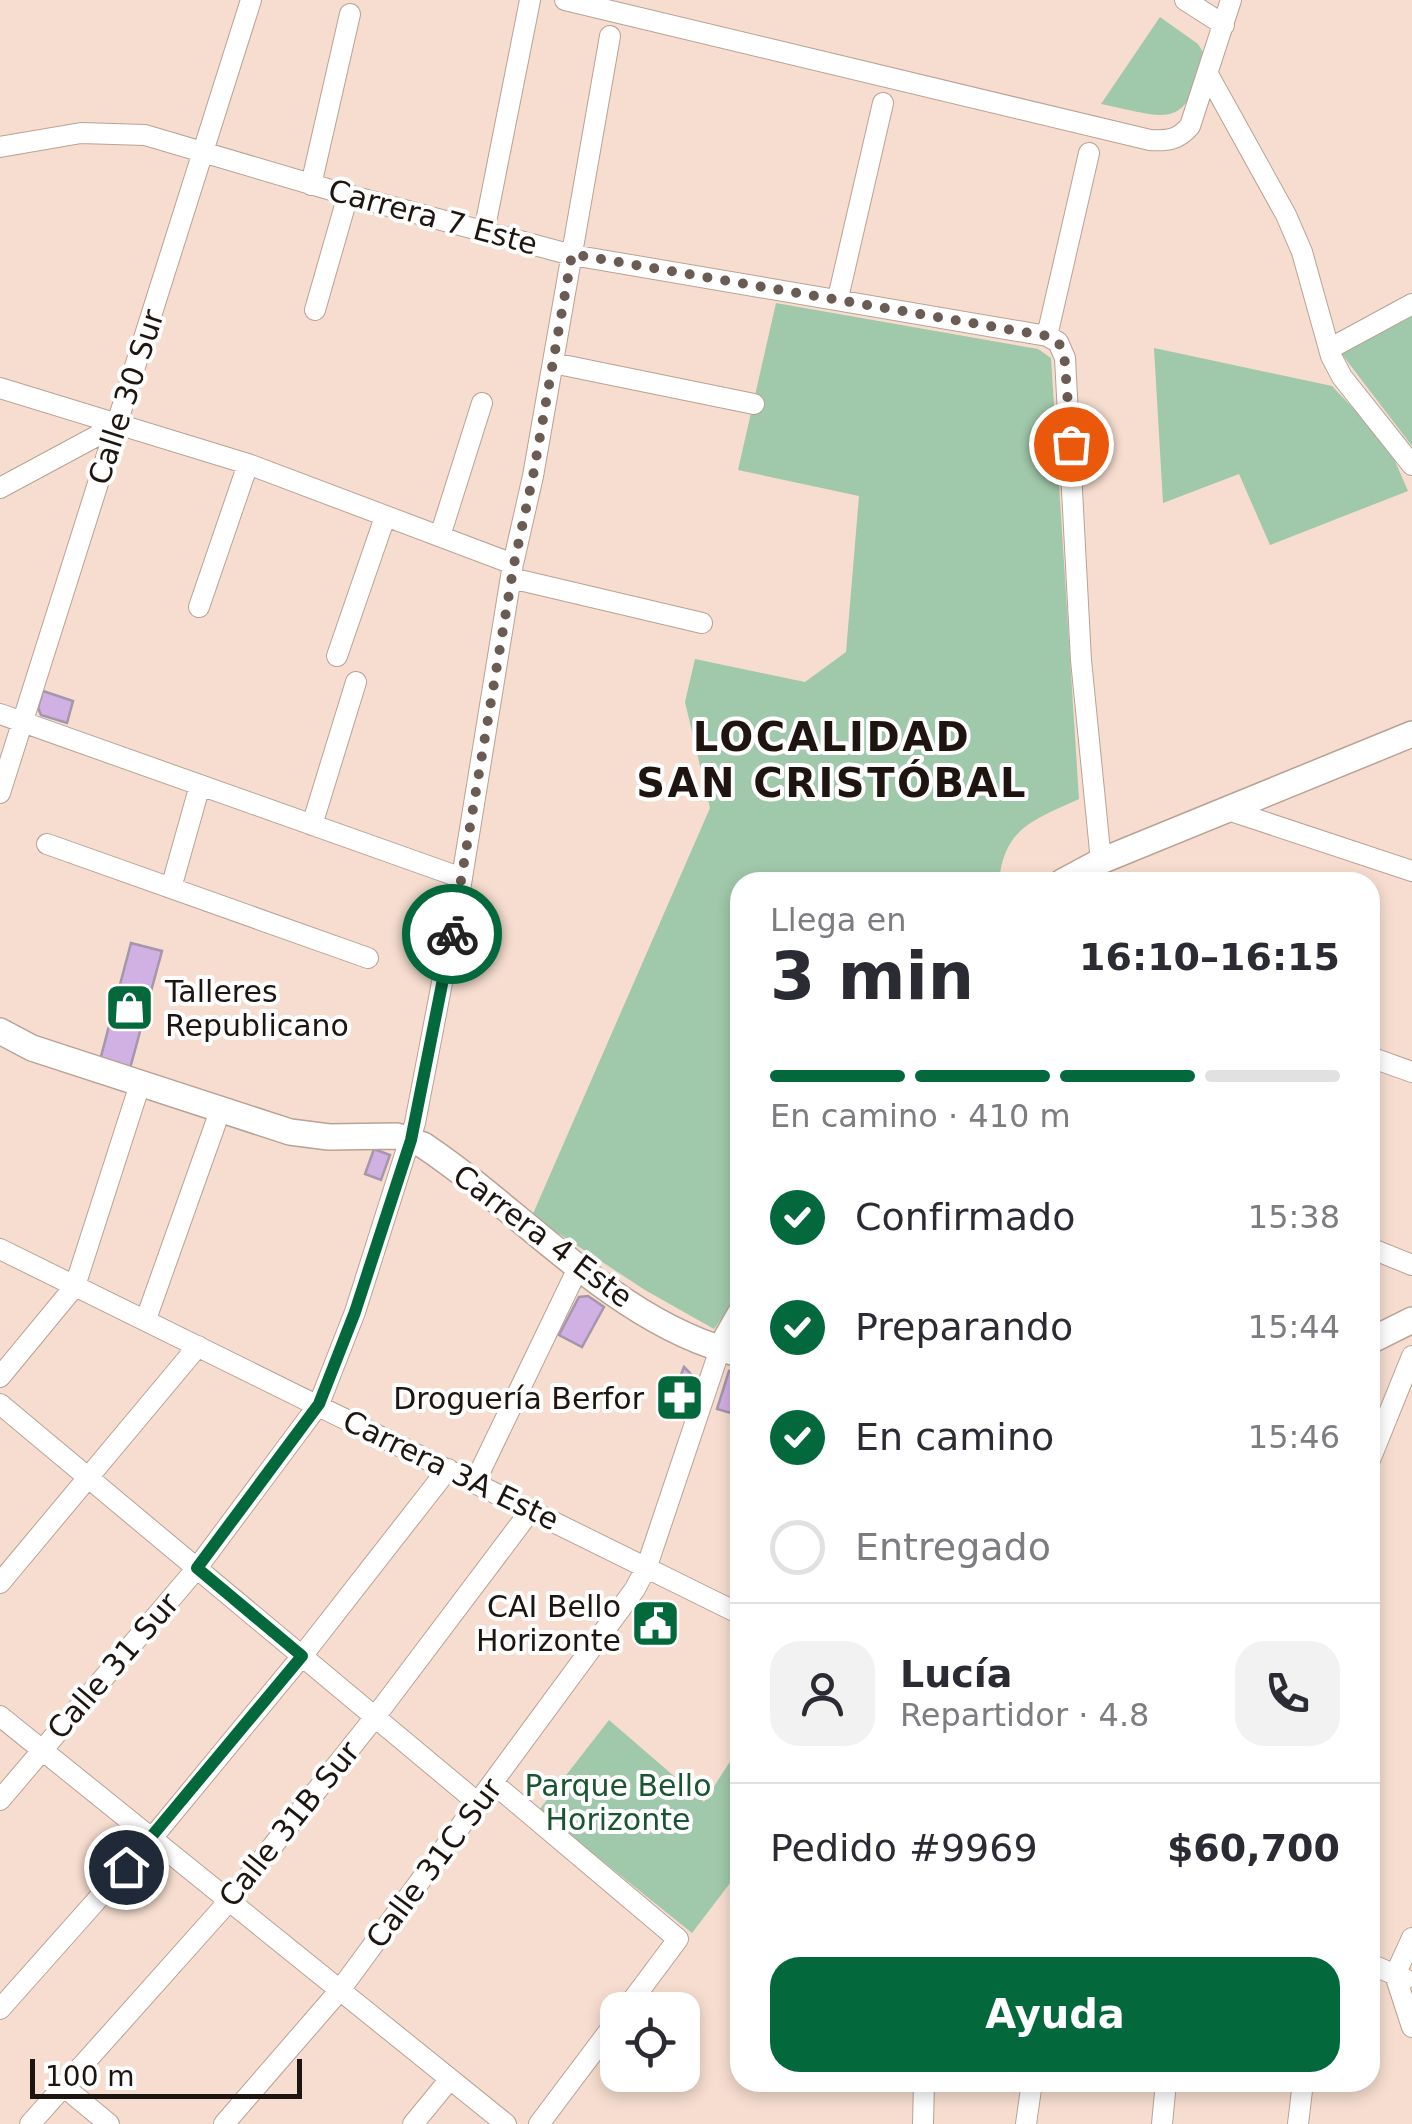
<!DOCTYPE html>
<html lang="es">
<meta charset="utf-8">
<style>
:root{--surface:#fff;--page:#f2f2f3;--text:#2b2b33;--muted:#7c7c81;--line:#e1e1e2;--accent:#03683c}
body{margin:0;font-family:"DejaVu Sans",sans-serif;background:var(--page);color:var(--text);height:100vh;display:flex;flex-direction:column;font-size:38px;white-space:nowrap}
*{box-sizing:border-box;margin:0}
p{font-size:32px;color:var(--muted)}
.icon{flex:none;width:55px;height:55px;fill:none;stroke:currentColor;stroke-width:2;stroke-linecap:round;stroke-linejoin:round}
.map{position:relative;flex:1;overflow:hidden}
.drawer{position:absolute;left:730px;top:872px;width:650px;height:1220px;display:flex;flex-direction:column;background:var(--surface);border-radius:30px;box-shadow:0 5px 15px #0003}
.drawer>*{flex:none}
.tools{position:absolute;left:600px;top:1992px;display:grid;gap:20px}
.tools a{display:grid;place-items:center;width:100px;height:100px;border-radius:20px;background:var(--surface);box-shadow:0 5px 15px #0003;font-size:50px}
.scale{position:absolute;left:30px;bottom:25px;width:272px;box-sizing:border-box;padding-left:10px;border:5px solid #1e1510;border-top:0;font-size:28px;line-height:35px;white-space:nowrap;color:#1e1510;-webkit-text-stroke:8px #fff;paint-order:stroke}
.pin{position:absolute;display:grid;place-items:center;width:85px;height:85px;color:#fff;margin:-42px;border:5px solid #fff;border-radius:50%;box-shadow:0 2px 10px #0007}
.courier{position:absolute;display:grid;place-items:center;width:100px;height:100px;margin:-50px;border:8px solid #03683c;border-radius:50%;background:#fff;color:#222;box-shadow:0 2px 12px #0007}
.headline em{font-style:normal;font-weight:700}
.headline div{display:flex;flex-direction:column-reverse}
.headline{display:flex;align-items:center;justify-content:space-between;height:170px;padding:0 40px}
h1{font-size:65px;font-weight:700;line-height:75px}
.bar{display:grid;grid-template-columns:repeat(4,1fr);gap:15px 10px;align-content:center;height:120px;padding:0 40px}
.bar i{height:12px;border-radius:8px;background:var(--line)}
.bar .active{background:var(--accent)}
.bar p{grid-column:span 4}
.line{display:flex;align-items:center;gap:25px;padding:0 40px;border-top:2px solid var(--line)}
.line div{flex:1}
.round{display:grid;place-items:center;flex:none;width:105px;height:105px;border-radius:30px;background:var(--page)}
ol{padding:0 40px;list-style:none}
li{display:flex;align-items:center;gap:30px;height:110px}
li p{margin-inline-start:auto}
li .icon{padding:10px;border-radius:50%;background:var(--accent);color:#fff;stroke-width:4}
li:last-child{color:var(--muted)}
li i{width:55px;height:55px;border:5px solid var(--line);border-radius:50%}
.action{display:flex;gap:20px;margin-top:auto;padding:20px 40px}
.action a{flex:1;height:115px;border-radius:30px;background:var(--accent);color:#fff;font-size:40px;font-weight:700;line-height:115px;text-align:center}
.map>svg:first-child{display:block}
.green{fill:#a0c8aa}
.building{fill:#d1b0e3;stroke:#a496ab;stroke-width:2.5}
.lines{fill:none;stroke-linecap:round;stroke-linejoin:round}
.minor-casing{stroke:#b9a295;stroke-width:22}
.tertiary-casing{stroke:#b9a295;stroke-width:28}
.minor{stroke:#fff;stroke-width:20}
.tertiary{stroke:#fff;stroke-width:25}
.done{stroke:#6a5b53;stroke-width:10;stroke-dasharray:0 18}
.route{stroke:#03683c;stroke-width:12}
.labels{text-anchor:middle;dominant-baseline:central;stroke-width:8;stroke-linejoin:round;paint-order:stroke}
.street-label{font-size:30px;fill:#1e1510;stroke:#fff}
.poi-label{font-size:30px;fill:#1e1510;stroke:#fff;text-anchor:end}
.park-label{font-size:30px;fill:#195530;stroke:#fff}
.district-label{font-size:40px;font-weight:bold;letter-spacing:2.5px;fill:#1e1510;stroke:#fff}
</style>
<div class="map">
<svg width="1412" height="2124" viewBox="0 0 1412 2124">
<rect width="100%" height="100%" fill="#f6ddcf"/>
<path class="green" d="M 1160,17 L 1198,44 L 1203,52 C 1188,134 1167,117 1101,104 Z
M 776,303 L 1038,349 L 1051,358 L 1079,799 C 1034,820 1004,827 999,882 L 740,882 L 740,1293 L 714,1329 L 645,1290 L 532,1216 L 710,808 L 685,702 L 695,659 L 805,682 L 846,652 L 859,496 L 738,470 Z
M 1412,312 L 1412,446 L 1341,353 Z
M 1154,348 L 1332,386 L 1388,445 L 1408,491 L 1270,545 L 1239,474 L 1163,503 Z
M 609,1720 L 704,1802 L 740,1746 L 740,1870 L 692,1933 L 539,1810 Z"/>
<path class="building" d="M 43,691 L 73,701 L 67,723 L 41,715 L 38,708 Z
M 131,943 L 162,951 L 129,1072 L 99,1064 Z
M 374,1149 L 390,1155 L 381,1180 L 365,1174 Z
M 588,1296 L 604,1307 L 582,1347 L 559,1335 L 579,1297 Z
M 684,1367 L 691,1374 L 692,1386 L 680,1415 L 667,1410 Z
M 729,1371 L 740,1374 L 738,1415 L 717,1409 Z
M 653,1606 L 673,1617 L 659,1640 L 640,1629 Z"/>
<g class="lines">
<defs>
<path id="minor" d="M 565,0 L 1150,140 C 1168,141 1178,140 1190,126 L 1231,0
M 1185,0 L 1224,25
M 1209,76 L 1286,215 L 1302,252 L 1331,356 L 1342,377 L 1412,465
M 0,147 L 81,133 L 145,135 L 348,195 L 572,255 L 1047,336 L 1058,342 L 1065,358 L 1081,660 L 1101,861
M 311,185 L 350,14
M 484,232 L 530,0
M 838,298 L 883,103
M 315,310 L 348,195
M 1047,336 L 1089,153
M 1329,349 L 1412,304
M 553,363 L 754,404
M 0,388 L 248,464 L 513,564
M 0,488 L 119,424
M 440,536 L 482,403
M 511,578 L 702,623
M 199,607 L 248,464
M 337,656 L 385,517
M 0,714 L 462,878
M 0,793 L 251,0
M 1228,810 L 1412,871
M 312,825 L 356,682
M 47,844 L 368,958
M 171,888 L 200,785
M 1370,1057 L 1412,1072
M 1370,1248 L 1412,1265
M 0,1249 L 740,1614
M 146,1319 L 220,1111
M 0,1377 L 75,1286 L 140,1084
M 0,1404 L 478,1803
M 1370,1460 L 1412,1356
M 475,1482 L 579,1266
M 0,1583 L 198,1346
M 0,1716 L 506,2124
M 493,1783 L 678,1939 L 625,2010
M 0,1800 L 197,1568 L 319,1404 L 355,1312 L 415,1123 L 461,884 L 513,564 L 533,476 L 610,36
M 1412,1938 L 1395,1975 L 1412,2027
M 1370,1964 L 1405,1979
M 0,2009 L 152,1838 L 302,1656 L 448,1469
M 63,2086 L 109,2124
M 30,2124 L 229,1901 L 375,1717 L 531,1510
M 224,2124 L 340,1990 L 635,1589 L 647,1566 L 720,1349
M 413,2124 L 450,2079
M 539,2124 L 618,2019
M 923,2124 L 924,2082
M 1026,2124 L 1032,2082
M 1162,2124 L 1166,2082
M 1298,2124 L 1303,2082"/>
<path id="tertiary" d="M 1062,882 L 1101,861 L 1412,734
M 0,1031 L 32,1048 L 290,1132 L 329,1137 L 397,1136 L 423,1145 C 525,1213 620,1326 740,1354
M 1370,1341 L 1412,1320
M 720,1349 L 740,1314"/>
</defs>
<use href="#minor" class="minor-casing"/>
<use href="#tertiary" class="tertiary-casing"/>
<use href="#minor" class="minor"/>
<use href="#tertiary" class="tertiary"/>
</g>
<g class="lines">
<path class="done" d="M 452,934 L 514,564 L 533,476 L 572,254 L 1047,336 L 1058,342 L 1064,352 L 1071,444"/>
<path class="route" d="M 126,1867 L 302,1656 L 197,1568 L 319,1404 L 355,1312 L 411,1140 L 452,934"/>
</g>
<defs>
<symbol id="shop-square" viewBox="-11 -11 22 22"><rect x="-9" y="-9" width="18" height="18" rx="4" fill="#03683c" stroke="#fff"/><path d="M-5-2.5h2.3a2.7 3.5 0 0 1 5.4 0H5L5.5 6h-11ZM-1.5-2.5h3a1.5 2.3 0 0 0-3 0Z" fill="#fff"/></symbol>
<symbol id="pharmacy-square" viewBox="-11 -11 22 22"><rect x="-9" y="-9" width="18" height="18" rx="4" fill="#03683c" stroke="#fff"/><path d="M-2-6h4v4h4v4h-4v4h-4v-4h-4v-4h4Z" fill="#fff"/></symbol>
<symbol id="civic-square" viewBox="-11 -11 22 22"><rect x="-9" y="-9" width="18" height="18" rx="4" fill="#03683c" stroke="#fff"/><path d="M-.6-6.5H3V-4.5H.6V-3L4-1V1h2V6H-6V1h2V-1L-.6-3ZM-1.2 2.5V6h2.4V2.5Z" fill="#fff"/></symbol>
</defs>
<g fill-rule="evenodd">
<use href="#shop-square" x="102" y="980" width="55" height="55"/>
<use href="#pharmacy-square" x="652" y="1370" width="55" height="55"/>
<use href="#civic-square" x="628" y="1596" width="55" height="55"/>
</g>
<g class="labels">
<g class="street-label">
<text transform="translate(433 217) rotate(15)">Carrera 7 Este</text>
<text transform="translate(126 397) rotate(-72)">Calle 30 Sur</text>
<text transform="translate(543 1236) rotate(37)">Carrera 4 Este</text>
<text transform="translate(451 1470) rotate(26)">Carrera 3A Este</text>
<text transform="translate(113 1666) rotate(-49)">Calle 31 Sur</text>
<text transform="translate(289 1824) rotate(-51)">Calle 31B Sur</text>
<text transform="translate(434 1863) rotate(-53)">Calle 31C Sur</text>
</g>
<g class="poi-label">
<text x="165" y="991" text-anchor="start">Talleres<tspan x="165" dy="34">Republicano</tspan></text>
<text x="644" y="1398">Droguería Berfor</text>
<text x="621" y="1606">CAI Bello<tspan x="621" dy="34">Horizonte</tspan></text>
</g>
<g class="park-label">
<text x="618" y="1785">Parque Bello<tspan x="618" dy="34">Horizonte</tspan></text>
</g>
<g class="district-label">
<text x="832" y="737">LOCALIDAD<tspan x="832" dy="46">SAN CRISTÓBAL</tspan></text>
</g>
</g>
</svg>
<div class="tools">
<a><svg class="icon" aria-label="locate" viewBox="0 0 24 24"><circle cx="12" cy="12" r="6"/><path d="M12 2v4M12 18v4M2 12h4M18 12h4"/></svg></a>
</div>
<div class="scale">100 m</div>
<div class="pin" style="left:1071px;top:444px;background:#ea580c"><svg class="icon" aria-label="bag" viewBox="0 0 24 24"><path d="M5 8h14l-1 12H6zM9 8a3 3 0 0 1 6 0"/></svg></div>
<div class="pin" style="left:126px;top:1867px;background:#1f2937"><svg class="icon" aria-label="home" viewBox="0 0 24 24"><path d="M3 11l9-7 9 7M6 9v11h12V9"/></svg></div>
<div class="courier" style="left:452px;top:934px"><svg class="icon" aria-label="bike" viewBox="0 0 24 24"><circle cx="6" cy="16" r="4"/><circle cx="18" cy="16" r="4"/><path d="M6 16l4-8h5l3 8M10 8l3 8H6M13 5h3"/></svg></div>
<section class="drawer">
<div class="headline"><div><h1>3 min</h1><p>Llega en</p></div><em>16:10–16:15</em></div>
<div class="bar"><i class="active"></i><i class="active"></i><i class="active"></i><i></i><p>En camino · 410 m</p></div>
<ol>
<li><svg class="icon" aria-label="check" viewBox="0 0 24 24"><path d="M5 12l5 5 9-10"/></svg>Confirmado<p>15:38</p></li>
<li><svg class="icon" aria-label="check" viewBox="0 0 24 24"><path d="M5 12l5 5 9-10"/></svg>Preparando<p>15:44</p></li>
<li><svg class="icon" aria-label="check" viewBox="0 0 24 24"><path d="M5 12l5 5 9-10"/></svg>En camino<p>15:46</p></li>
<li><i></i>Entregado</li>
</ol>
<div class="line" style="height:180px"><a class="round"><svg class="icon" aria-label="person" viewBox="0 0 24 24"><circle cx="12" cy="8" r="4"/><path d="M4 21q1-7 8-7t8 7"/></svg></a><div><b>Lucía</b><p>Repartidor · 4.8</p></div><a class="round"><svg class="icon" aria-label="phone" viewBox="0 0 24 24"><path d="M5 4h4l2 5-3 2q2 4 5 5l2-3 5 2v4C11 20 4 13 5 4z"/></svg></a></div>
<div class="line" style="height:130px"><div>Pedido #9969</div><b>$60,700</b></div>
<div class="action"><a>Ayuda</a></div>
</section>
</div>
